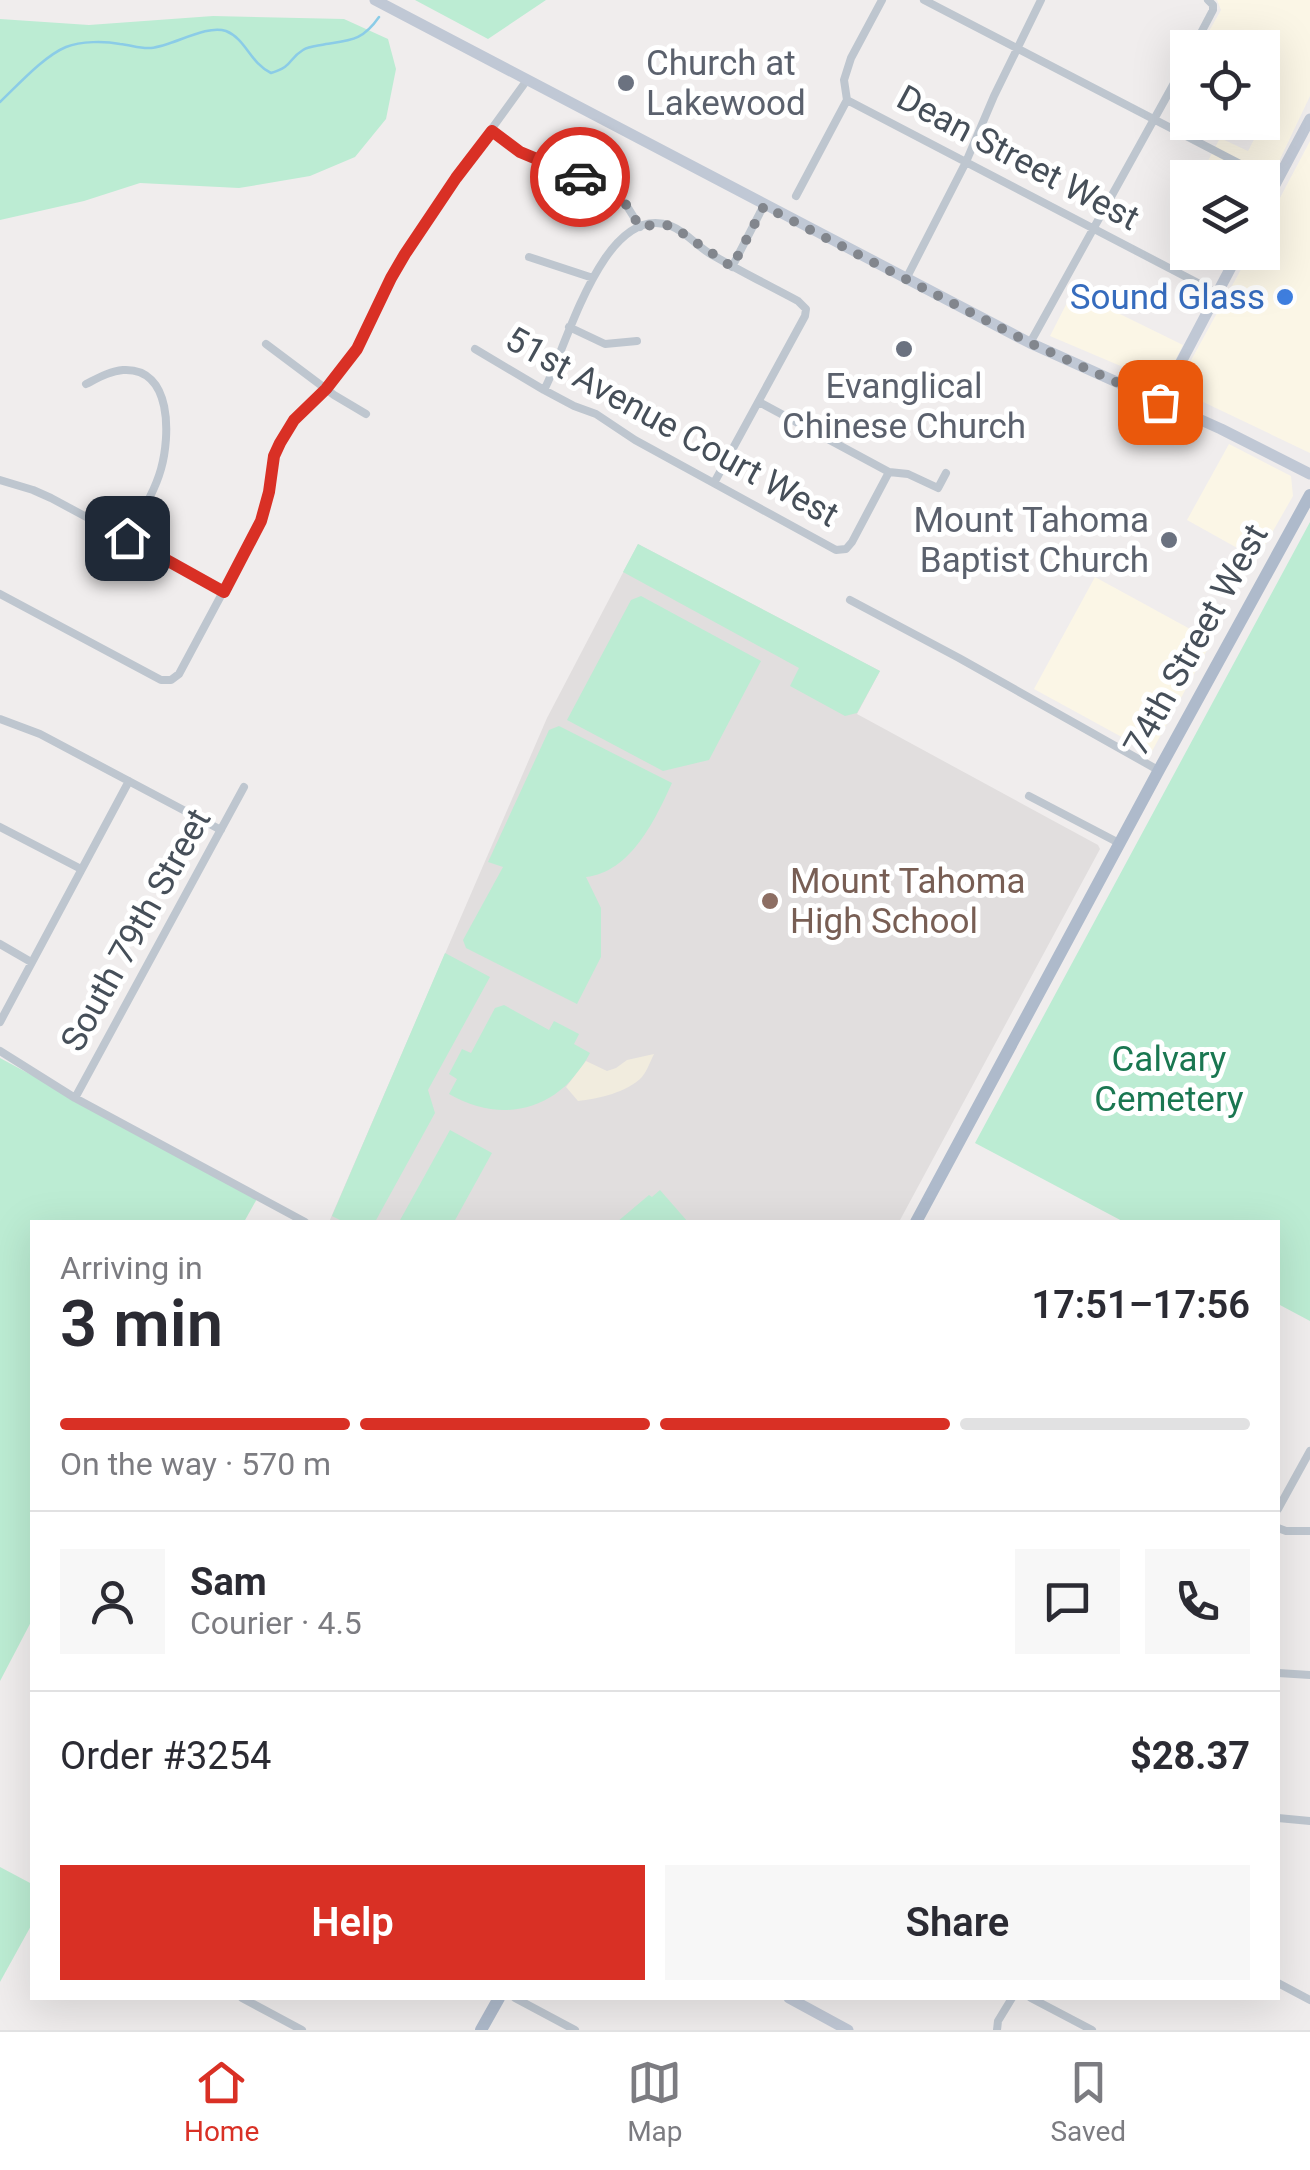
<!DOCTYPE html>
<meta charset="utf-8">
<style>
:root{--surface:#fff;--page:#f7f7f7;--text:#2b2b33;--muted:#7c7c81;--line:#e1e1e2;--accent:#d93025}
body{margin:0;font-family:Roboto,sans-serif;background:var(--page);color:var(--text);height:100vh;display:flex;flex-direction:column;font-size:38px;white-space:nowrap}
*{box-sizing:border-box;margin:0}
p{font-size:32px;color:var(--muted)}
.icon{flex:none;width:55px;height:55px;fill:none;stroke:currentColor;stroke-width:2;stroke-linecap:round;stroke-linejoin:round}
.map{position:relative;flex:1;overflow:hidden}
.sheet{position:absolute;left:30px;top:1220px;width:1250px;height:780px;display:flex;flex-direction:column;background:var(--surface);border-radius:0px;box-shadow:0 10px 40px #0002}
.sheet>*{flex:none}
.tools{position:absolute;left:1170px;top:30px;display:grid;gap:20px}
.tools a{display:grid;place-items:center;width:110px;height:110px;border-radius:0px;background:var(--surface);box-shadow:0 10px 40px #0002;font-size:50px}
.pin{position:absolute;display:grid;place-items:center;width:85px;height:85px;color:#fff;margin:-42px;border-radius:20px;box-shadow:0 5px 15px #0006}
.courier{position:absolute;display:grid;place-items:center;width:100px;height:100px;margin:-50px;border:8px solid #d93025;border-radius:50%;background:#fff;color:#222;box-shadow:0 2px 12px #0007}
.headline em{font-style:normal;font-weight:600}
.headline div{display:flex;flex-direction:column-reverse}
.headline{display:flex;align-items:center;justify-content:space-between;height:170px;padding:0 30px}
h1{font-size:65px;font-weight:600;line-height:75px}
.bar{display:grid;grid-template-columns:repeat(4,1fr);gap:15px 10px;align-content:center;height:120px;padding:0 30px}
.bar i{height:12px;border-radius:8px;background:var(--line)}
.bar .on{background:var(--accent)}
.bar p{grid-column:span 4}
.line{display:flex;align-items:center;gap:25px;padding:0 30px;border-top:2px solid var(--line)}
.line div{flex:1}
.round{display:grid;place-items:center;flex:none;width:105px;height:105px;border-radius:0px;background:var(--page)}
.button{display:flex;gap:20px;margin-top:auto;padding:20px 30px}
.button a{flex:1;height:115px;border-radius:0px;background:var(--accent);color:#fff;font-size:40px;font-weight:600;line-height:115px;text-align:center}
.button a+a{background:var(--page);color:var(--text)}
.menu{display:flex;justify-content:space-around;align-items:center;height:140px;border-top:2px solid var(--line);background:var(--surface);font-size:28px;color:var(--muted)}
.menu a{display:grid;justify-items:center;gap:5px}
.menu .on{color:var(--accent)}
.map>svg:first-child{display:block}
.commercial{fill:#fbf6e6}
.education{fill:#e1dede}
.green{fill:#bcecd3}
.sand{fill:#f1ecde}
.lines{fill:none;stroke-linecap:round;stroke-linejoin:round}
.stream{stroke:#8bcce7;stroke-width:2.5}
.street{stroke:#bec6cf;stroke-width:8}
.secondary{stroke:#c0c8d5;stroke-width:11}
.primary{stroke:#aebacb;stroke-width:12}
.done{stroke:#82868d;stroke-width:10;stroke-dasharray:0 18}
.route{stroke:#d93025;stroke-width:12}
.worship-dot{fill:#6b7280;stroke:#fff;stroke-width:4}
.shop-dot{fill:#3f7fe0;stroke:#fff;stroke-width:4}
.education-dot{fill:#8d6e63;stroke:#fff;stroke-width:4}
.labels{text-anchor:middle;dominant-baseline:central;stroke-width:10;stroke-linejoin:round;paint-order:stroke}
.worship-label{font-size:35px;fill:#5b616d;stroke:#fff;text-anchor:start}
.street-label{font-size:35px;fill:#464f59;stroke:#fff}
.shop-label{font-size:35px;fill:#366cbe;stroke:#fff;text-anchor:end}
.education-label{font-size:35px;fill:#785e54;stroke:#fff;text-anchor:start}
.park-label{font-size:35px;fill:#1a7751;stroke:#fff}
</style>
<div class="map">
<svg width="1310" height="2030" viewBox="0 0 1310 2030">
<rect width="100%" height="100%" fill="#f0eded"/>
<path class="commercial" d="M 1217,0 L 1310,0 L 1310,96 L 1263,195 L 1262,178 L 1199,178 L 1220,138 L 1248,151 L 1270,109 L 1263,104 L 1262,48 L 1200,47 L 1221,10 Z
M 1310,141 L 1310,453 L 1178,390 L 1178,384 L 1250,253 L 1262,252 L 1263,230 Z
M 1073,291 L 1183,345 L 1163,384 L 1050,336 Z
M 1229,444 L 1291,476 L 1293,496 L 1257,559 L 1187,520 Z
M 1095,577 L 1212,641 L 1151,753 L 1034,689 Z"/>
<path class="education" d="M 638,544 L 880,671 L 857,714 L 1098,845 L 1100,849 L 899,1222 L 329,1222 L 547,718 Z"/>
<path class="green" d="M 415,0 L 546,0 L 488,39 Z
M 213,16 L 344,19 L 388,39 L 396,69 L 386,119 L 355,157 L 310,176 L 239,188 L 140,183 L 84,201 L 0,220 L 0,19 L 89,25 Z
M 1310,522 L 1310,1321 L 1278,1304 L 1278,1222 L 1124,1222 L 975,1143 Z
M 638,544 L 880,671 L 857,713 L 845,716 L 790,686 L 799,668 L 623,572 Z
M 641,596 L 761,661 L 709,760 L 663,771 L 567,720 L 631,600 Z
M 559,726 L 672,783 C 655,820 631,872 586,877 L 601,908 L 601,957 L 577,1004 L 466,948 L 463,940 L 503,867 L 488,862 L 549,730 Z
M 445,953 L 490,977 L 428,1090 L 435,1113 L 375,1222 L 344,1222 L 332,1216 Z
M 504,1005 L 549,1030 L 554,1021 L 579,1034 L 574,1044 L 590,1053 C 561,1109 504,1126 449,1094 L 457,1079 L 449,1074 L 462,1049 L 471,1053 L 495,1008 Z
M 0,1058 L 258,1197 L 244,1222 L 32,1222 L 32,1620 L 0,1681 Z
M 450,1130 L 492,1153 L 454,1222 L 399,1222 Z
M 660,1190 L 688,1222 L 617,1222 L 649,1195 L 652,1197 Z
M 0,1867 L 32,1884 L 32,1924 L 0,1982 Z"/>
<path class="sand" d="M 654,1054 C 650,1062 647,1071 642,1077 C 628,1092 598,1099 578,1101 L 566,1087 L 586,1061 L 607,1071 L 616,1068 L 627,1060 Z"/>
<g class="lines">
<path class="stream" d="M 0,102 C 18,85 44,56 66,47 C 81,41 105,41 120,44 C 131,45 140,49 151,48 C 173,46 206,24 226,31 C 246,39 250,63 271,73 C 293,67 288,59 303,50 C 309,46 318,46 326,44 C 352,40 363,40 379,17"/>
<path class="street" d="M 924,0 L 1277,183
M 1193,48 L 1213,10 L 1213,5 L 1208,0
M 847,100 L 1217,293
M 491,131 L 520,152 L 572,173 L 625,203 L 640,227
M 796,196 L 847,100 L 844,80 L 851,58 L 882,0
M 529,257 L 593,278
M 732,267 L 764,205
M 906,279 L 966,162 L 994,96 L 1041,0
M 569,327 L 605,344 L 637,341
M 1030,343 L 1188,58
M 266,344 L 334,395 L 366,414
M 475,349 L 544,390 L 574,406 L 596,414 L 635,440 L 836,550 L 846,549 L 852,542 L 889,472
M 86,384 C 98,378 110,371 123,370 C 173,367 170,437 161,469 C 154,494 139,516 127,538
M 544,390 C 566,350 603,200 671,226 C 686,232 696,245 709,253 C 738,270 768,285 798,301 L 806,309 L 805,316 L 714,483
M 759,402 L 889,472 L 908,474 L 938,488 L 946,473
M 0,480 L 33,490 L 51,498 L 224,591
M 0,594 L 161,680 L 171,680 L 179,674 L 261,521 L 269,492 L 272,465 L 280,443 L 295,420 L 326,389 L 357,349 L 405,254 L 456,178 L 527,80
M 850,600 L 959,658 L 1158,770
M 0,719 L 40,734 L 221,830
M 1029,796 L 1119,843
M 0,827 L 81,869
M 0,944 L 31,962
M 0,1022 L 129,781
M 0,1051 L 75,1098 L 305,1222
M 75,1098 L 244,787
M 1278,1509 L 1310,1451
M 1278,1528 L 1286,1531 L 1310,1531
M 1278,1673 L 1310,1675
M 1278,1818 L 1310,1821
M 1278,1983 L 1310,2000
M 242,1998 L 302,2030
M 515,1998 L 575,2030
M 1031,1998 L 1092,2030
M 997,2030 L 998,2021 L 1012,1998"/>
<path class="secondary" d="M 375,0 L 1030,343 L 1221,429 L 1310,474
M 1262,209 L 1310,119
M 1160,402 L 1239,252
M 789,1998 L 848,2030"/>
<path class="primary" d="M 916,1222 L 1160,768 L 1310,495
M 481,2030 L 499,1998"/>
</g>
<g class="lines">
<path class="done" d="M 580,177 L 625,203 L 640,227 L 658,224 L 672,226 L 732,267 L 764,206 L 1030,343 L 1160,402"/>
<path class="route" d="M 127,538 L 224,592 L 261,521 L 269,492 L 274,456 L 280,443 L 294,420 L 326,389 L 357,349 L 391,278 L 405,254 L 456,178 L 492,131 L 520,152 L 580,177"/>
</g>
<g class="worship-dot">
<circle cx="626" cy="83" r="10"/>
<circle cx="904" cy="349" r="10"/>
<circle cx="1169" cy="540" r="10"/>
</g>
<circle class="shop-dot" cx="1285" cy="297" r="10"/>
<circle class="education-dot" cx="770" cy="901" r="10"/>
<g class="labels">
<g class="worship-label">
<text x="646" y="63">Church at<tspan x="646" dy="40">Lakewood</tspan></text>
<text x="904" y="386" text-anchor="middle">Evanglical<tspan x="904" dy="40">Chinese Church</tspan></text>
<text x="1149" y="520" text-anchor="end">Mount Tahoma<tspan x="1149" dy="40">Baptist Church</tspan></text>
</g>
<g class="street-label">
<text transform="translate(1018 158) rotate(28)">Dean Street West</text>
<text transform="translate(672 427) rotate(29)">51st Avenue Court West</text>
<text transform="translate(1196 640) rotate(-61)">74th Street West</text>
<text transform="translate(136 930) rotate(-61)">South 79th Street</text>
</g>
<g class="shop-label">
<text x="1265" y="297">Sound Glass</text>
</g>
<g class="education-label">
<text x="790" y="881">Mount Tahoma<tspan x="790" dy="40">High School</tspan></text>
</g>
<g class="park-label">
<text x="1169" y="1059">Calvary<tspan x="1169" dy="40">Cemetery</tspan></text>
</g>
</g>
</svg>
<div class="tools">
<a><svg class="icon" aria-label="locate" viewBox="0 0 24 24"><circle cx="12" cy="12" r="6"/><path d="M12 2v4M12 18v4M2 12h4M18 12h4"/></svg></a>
<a><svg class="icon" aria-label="layers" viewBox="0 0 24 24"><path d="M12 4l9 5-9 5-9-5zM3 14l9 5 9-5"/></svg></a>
</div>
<div class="pin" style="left:1160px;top:402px;background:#ea580c"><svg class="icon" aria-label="bag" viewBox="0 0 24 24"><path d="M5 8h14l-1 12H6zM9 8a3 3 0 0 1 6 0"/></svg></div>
<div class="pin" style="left:127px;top:538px;background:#1f2937"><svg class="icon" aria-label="home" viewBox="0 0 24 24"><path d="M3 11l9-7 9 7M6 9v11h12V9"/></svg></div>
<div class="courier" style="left:580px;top:177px"><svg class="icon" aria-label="car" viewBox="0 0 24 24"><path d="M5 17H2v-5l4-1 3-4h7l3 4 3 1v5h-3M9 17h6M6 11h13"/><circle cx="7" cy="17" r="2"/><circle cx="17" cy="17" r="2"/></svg></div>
<section class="sheet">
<div class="headline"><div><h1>3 min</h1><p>Arriving in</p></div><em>17:51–17:56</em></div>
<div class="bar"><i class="on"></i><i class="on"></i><i class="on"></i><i></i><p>On the way · 570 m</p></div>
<div class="line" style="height:180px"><a class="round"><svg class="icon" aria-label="person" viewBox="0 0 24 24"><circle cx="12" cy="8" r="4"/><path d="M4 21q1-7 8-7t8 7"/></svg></a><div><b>Sam</b><p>Courier · 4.5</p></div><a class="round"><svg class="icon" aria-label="chat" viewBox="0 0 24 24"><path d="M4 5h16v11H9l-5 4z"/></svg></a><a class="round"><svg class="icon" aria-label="phone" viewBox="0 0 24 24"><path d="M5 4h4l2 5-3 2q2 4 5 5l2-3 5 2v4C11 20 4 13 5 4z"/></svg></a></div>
<div class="line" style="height:130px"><div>Order #3254</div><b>$28.37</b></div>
<div class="button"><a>Help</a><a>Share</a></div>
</section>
</div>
<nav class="menu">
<a class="on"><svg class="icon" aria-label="home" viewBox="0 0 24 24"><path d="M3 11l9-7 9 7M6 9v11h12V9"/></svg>Home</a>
<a><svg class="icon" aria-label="map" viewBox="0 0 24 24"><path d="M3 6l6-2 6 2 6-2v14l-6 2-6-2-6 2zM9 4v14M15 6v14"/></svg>Map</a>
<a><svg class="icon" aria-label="saved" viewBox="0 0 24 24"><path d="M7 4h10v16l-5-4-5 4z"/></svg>Saved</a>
</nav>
